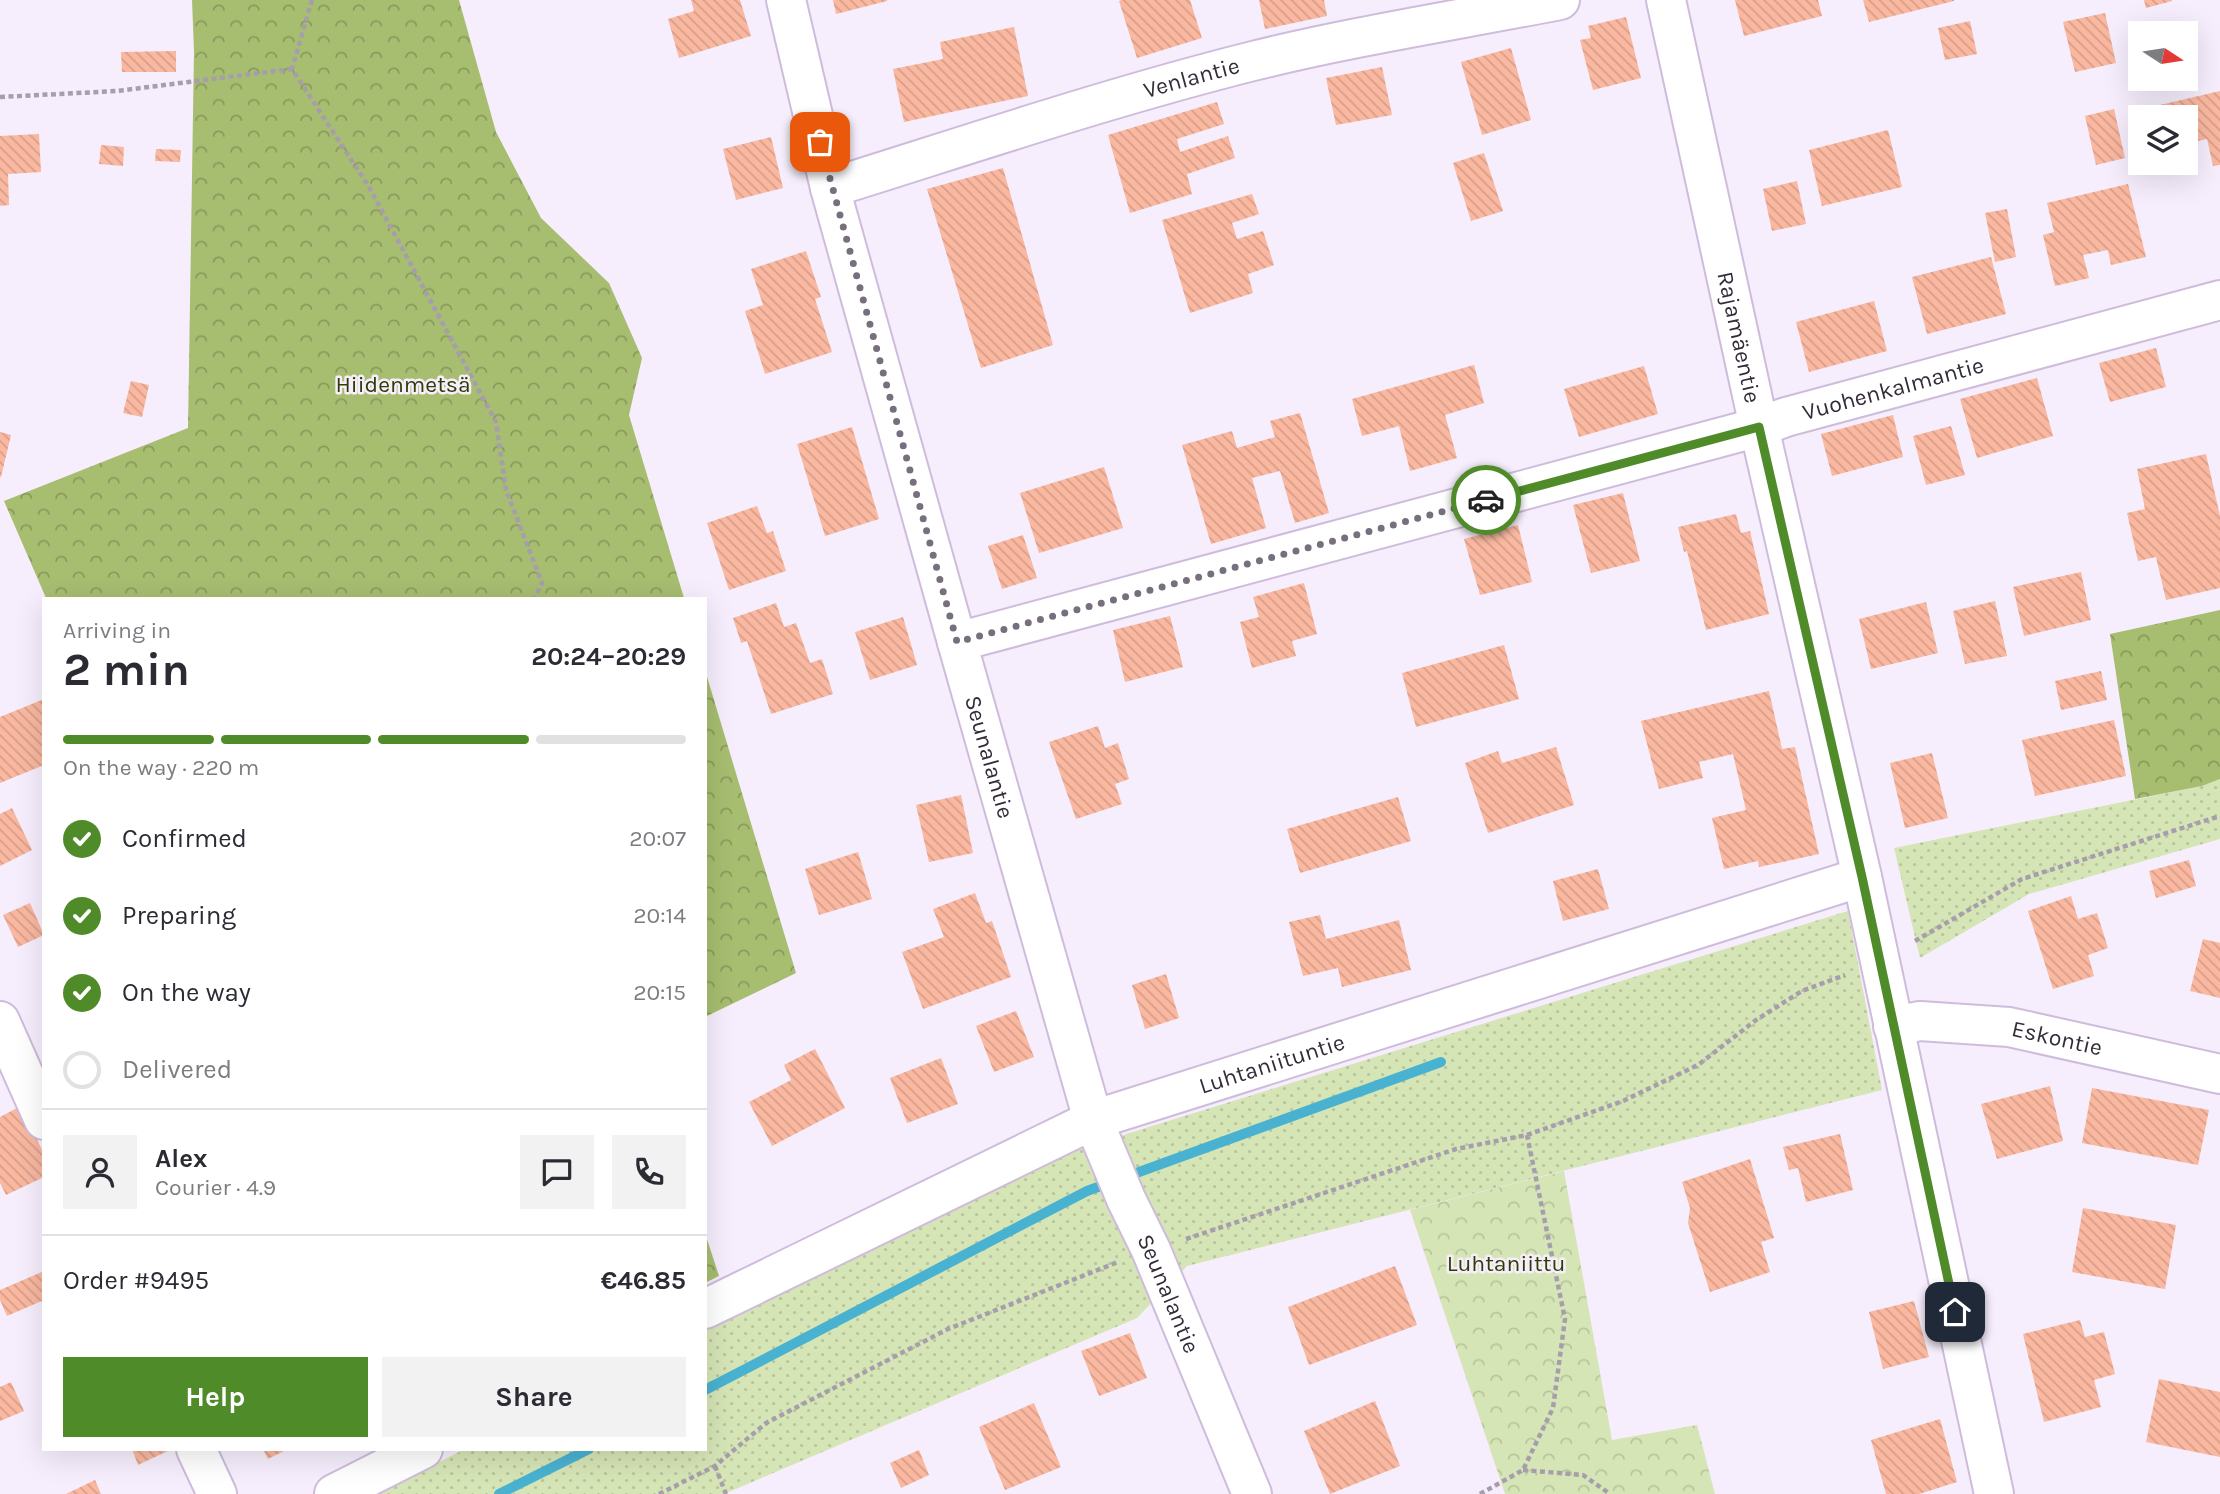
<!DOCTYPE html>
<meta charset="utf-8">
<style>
:root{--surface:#fff;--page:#f2f2f3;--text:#2b2b33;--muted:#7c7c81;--line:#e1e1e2;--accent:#508b29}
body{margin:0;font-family:Karla,sans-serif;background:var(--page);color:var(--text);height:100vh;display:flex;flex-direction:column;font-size:26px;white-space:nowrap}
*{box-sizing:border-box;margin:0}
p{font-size:23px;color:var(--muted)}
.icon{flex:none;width:38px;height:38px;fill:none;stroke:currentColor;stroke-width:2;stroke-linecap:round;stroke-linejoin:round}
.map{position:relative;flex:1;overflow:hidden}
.sheet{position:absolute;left:42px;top:597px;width:665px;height:854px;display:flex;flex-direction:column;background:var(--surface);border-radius:0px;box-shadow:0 7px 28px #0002}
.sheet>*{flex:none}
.needle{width:46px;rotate:102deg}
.controls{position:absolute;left:2128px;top:21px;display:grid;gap:14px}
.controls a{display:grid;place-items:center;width:70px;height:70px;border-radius:0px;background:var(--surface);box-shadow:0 7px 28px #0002;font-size:35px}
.pin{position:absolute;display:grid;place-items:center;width:60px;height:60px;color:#fff;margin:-30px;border-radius:14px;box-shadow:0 4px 10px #0006}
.courier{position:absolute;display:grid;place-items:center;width:70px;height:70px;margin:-35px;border:5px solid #508b29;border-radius:50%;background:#fff;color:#222;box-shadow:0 2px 9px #0007}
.overview em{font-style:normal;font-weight:700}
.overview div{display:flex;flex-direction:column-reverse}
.overview{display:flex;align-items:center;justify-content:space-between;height:119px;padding:0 21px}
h1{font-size:46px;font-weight:700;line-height:52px}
.bar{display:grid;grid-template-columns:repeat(4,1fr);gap:10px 7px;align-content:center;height:84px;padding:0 21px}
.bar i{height:9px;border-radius:5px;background:var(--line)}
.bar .on{background:var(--accent)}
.bar p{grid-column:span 4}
.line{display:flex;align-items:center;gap:18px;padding:0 21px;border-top:2px solid var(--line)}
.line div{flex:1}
.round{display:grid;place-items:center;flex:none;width:74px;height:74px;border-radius:0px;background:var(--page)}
ol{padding:0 21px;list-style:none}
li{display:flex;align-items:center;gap:21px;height:77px}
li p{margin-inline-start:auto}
li .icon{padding:7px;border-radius:50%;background:var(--accent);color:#fff;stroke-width:4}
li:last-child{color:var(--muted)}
li i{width:38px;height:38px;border:4px solid var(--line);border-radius:50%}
.primary-button{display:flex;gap:14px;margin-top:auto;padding:14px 21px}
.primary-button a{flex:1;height:80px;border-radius:0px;background:var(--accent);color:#fff;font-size:28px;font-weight:700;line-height:80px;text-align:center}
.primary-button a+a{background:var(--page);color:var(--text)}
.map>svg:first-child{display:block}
.grass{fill:url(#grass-dots)}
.forest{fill:url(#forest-crowns)}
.park{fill:url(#park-crowns)}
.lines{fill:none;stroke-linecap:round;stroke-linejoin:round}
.stream{stroke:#49b2d1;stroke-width:10}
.building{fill:url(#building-back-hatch)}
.minor-casing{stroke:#cfbcdc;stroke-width:42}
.tertiary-casing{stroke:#cfbcdc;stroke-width:42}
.path{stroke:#a69eac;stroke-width:4.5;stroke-dasharray:5 3.5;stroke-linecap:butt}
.minor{stroke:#fff;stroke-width:38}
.tertiary{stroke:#fff;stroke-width:38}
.done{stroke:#776f7d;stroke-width:7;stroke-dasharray:0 12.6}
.route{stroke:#508b29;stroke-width:9}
.labels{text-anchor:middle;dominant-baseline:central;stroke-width:5;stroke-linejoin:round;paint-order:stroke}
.street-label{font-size:23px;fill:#332b38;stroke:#f6eefc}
.park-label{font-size:23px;fill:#303c00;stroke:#f6eefc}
</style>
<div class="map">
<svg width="2220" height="1494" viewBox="0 0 2220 1494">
<defs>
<pattern id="grass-dots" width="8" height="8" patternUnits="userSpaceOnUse" patternTransform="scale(1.75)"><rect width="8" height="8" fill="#d6e5b6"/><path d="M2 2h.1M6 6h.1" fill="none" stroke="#b8c59d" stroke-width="1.8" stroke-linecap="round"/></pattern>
<pattern id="forest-crowns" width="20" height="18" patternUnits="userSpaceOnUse" patternTransform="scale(1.75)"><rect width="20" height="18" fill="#a7bd70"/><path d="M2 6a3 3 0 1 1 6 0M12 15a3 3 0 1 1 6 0" fill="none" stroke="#899a5d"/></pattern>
<pattern id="park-crowns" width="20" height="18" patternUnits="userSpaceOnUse" patternTransform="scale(1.75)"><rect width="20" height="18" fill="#d6e5b6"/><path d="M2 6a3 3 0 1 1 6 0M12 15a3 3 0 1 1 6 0" fill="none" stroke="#b8c59d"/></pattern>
<pattern id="building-back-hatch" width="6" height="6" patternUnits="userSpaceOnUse" patternTransform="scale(1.75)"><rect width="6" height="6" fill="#fab8a0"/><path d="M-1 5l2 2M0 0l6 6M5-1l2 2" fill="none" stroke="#d79e8b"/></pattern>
</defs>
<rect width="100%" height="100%" fill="#f6eefc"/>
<path class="grass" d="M 2220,779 L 2220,839 L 2029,894 L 1920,958 L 1894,848 L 2202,786 Z
M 1848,911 L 1882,1090 L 1187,1266 L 1137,1318 L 724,1494 L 375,1494 L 465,1449 L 705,1449 L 705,1330 L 1058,1155 Z"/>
<path class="forest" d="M 192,0 L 459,0 L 496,132 L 541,218 L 609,283 L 642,358 L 629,415 L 684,598 L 46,598 L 4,501 L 188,428 L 194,51 Z
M 2220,610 L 2220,779 L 2202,786 L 2135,799 L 2110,634 Z
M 705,670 L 796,973 L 705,1017 Z
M 705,1233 L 719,1276 L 705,1283 Z"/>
<path class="park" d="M 1564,1171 L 1612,1440 L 1697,1425 L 1715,1494 L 1505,1494 L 1410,1210 Z"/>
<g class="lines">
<path class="stream" d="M 705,1390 L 1087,1191 L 1441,1062
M 499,1494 L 589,1449"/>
</g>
<path class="building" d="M 691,0 L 740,0 L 751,36 L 679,58 L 668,19 L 694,11 Z
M 833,0 L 887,0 L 887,1 L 836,14 Z
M 1121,0 L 1190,0 L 1202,38 L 1137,58 L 1119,1 Z
M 1259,0 L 1324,0 L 1327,16 L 1265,29 Z
M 1735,0 L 1818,0 L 1822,16 L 1744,36 Z
M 1863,0 L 1954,0 L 1954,1 L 1869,22 Z
M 2144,0 L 2172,0 L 2172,1 L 2146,8 Z
M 2105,13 L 2116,63 L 2075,72 L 2063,22 Z
M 1626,17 L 1641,78 L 1593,90 L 1580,40 L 1591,38 L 1588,26 Z
M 1970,21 L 1977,54 L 1945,60 L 1938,28 Z
M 1014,27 L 1028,96 L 904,122 L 893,69 L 943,59 L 940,42 Z
M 1511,48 L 1531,120 L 1482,135 L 1461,62 Z
M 176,51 L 176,72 L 122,72 L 121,52 Z
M 1382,67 L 1392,115 L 1336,125 L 1326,78 Z
M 2220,91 L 2220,165 L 2213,166 L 2207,139 L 2186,144 L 2186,117 L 2163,117 L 2160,105 Z
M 1217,102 L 1224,124 L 1177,139 L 1180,152 L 1228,136 L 1235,158 L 1187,174 L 1192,194 L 1130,213 L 1108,135 Z
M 2114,109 L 2125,158 L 2096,165 L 2085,116 Z
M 1888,130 L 1902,187 L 1822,206 L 1809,150 Z
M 39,134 L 41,172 L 8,174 L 9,205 L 0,206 L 0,136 Z
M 771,137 L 783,188 L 736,200 L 723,149 Z
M 101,145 L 124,147 L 123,166 L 99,164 Z
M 156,149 L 181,150 L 180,162 L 155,161 Z
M 1484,153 L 1503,211 L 1471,221 L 1453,163 Z
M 1003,168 L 1053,345 L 981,368 L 927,189 Z
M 1797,181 L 1806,224 L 1772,231 L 1763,189 Z
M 2128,184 L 2146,257 L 2111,265 L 2108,250 L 2083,255 L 2089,278 L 2055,286 L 2043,235 L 2054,232 L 2047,203 Z
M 1252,194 L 1259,214 L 1232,223 L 1237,239 L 1263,231 L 1274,265 L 1248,274 L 1253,293 L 1190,313 L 1162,220 Z
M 2007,209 L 2016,257 L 1995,262 L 1985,213 Z
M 806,251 L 821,297 L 815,299 L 832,352 L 765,374 L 745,311 L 763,305 L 751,269 Z
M 1991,257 L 2006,314 L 1927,334 L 1912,277 Z
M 1874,301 L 1887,351 L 1809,372 L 1796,322 Z
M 2156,348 L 2166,387 L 2110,402 L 2099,363 Z
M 1474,365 L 1484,403 L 1445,415 L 1457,458 L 1410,471 L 1399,426 L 1362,436 L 1352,399 Z
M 1644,366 L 1658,414 L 1579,437 L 1564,389 Z
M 2037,378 L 2053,436 L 1977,458 L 1960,399 Z
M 131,381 L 149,385 L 142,417 L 123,413 Z
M 1300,413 L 1329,513 L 1295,523 L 1280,471 L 1252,478 L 1266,528 L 1211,544 L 1182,445 L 1232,431 L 1237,448 L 1275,437 L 1270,421 Z
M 1893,415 L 1903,457 L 1832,476 L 1821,434 Z
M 1951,426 L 1965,475 L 1926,485 L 1913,436 Z
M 852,427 L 879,519 L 825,536 L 797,444 Z
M 0,432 L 11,435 L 1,477 L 0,477 Z
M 2206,454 L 2220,516 L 2220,588 L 2166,600 L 2156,557 L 2138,561 L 2127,513 L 2145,509 L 2137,469 Z
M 1104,467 L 1123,528 L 1039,553 L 1020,493 Z
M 1623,493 L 1640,561 L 1591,573 L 1573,505 Z
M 757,506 L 767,533 L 773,531 L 786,571 L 729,590 L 707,523 Z
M 1736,514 L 1741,533 L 1750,531 L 1769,614 L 1706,630 L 1687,551 L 1684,552 L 1678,527 Z
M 1518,525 L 1532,582 L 1480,595 L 1464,539 Z
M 1023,535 L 1037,578 L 1002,589 L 988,546 Z
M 2081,572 L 2091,620 L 2024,636 L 2013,587 Z
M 1304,583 L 1317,634 L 1292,641 L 1296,656 L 1252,668 L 1240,622 L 1259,617 L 1253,597 Z
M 1995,601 L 2007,656 L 1965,664 L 1953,611 Z
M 1926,602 L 1938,653 L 1871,669 L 1859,619 Z
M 776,603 L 784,627 L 796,623 L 810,663 L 822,659 L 833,694 L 771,714 L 747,641 L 741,643 L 733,618 Z
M 1170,616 L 1183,667 L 1125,682 L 1113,630 Z
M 903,617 L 917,665 L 870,680 L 855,632 Z
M 1504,645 L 1519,699 L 1416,727 L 1402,673 Z
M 2101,671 L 2107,700 L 2061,710 L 2055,681 Z
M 1769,691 L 1782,749 L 1795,747 L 1819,854 L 1759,867 L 1758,861 L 1724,869 L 1712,818 L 1746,810 L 1733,754 L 1699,762 L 1703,778 L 1659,789 L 1641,721 Z
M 44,699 L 44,765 L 0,783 L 0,717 Z
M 2114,720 L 2126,776 L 2035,796 L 2022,740 Z
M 1098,726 L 1105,748 L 1118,743 L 1129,779 L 1115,784 L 1122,804 L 1076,819 L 1049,742 Z
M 1556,747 L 1574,805 L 1488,833 L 1465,763 L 1498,751 L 1502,763 Z
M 1932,753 L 1948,818 L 1905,828 L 1890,763 Z
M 961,795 L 973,853 L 929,862 L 916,805 Z
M 1398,797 L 1411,841 L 1300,873 L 1287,829 Z
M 12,808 L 32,850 L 0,866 L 0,814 Z
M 858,852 L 872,899 L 819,915 L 805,869 Z
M 2189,860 L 2196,886 L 2156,898 L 2149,871 Z
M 1598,869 L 1609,909 L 1563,921 L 1553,881 Z
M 975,893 L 986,923 L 992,921 L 1011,977 L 923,1009 L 902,952 L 944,937 L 933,909 Z
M 2071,896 L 2078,919 L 2097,913 L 2108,948 L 2088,955 L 2094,976 L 2053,989 L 2028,911 Z
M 30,903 L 44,935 L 18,947 L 3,915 Z
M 1320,915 L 1326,939 L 1399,920 L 1411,970 L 1342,987 L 1338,968 L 1303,976 L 1289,922 Z
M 2203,939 L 2220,943 L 2220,998 L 2190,991 Z
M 1166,974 L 1179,1018 L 1145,1029 L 1132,985 Z
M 1016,1011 L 1034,1057 L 994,1072 L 976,1026 Z
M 815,1049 L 845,1108 L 772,1146 L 749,1102 L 791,1080 L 784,1065 Z
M 941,1058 L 958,1104 L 907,1123 L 890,1078 Z
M 2050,1086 L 2063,1141 L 1997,1159 L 1981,1104 Z
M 2092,1088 L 2209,1110 L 2198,1165 L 2082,1143 Z
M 21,1106 L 44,1154 L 44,1177 L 6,1195 L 0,1183 L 0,1117 Z
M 1840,1134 L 1853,1190 L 1806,1202 L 1798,1168 L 1789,1170 L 1783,1147 Z
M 1750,1159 L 1774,1238 L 1761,1242 L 1770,1272 L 1710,1292 L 1688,1223 L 1690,1208 L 1682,1182 Z
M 2083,1208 L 2176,1225 L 2165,1289 L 2072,1272 Z
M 1395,1266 L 1417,1325 L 1309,1365 L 1288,1307 Z
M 44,1271 L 44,1300 L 7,1316 L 0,1300 L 0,1290 Z
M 1914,1301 L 1929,1357 L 1883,1369 L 1869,1312 Z
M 2080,1320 L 2085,1337 L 2104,1332 L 2115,1374 L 2094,1380 L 2101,1407 L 2044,1422 L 2023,1334 Z
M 1130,1333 L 1147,1378 L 1099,1396 L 1081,1351 Z
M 2159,1379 L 2220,1392 L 2220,1457 L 2146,1442 Z
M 11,1382 L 24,1411 L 0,1421 L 0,1387 Z
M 1375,1401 L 1400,1466 L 1330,1494 L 1304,1431 Z
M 1034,1403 L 1061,1467 L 1005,1490 L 979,1427 Z
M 1940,1419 L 1957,1482 L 1919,1494 L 1886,1494 L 1871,1440 Z
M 132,1449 L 172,1449 L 138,1465 Z
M 263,1449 L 288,1449 L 268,1459 Z
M 919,1450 L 929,1475 L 901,1488 L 890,1463 Z
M 95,1480 L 101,1494 L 66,1494 Z"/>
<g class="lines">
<defs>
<g id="minor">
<path id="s1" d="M 786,0 L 830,188 L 957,642 L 1093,1120 L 1862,877"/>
<path id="s2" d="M 1666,0 L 1759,427 L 1862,877 L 1994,1494"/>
<path id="s3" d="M 830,188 C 971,144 1110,97 1253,61 C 1354,36 1458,20 1560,0"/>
<path id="s4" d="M 957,642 L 1759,427 L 1786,417 L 2220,300"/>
<path d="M 0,1021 L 44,1120"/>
<path id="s5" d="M 1893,1026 L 1920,1021 L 2009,1027 L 2220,1074"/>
<path d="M 196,1449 L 217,1494"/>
</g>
<g id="tertiary">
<path id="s6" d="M 705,1309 L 1093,1120 L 1126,1199 L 1151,1250 L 1252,1494"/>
<path d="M 334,1494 L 423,1449"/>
</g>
</defs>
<use href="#minor" class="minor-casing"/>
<use href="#tertiary" class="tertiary-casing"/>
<path class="path" d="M 312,0 L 292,69 L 369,187 L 496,422 L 506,490 L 542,583 L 535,598
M 0,97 L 117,91 L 292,69
M 1915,941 L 2022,879 L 2220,816
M 1186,1239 L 1456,1149 L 1527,1135 L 1623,1101 L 1698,1065 L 1756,1020 L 1802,991 L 1845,975
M 715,1466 L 726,1494
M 1523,1470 L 1583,1475 L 1610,1494
M 659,1494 L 715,1466 L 766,1423 L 948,1329 L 1118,1262
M 1480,1494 L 1523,1470 L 1553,1408 L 1565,1319 L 1527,1135"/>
<use href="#minor" class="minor"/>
<use href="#tertiary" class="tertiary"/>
</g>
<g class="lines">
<path class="done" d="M 820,142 L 957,642 L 1486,500"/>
<path class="route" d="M 1486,500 L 1759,427 L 1862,877 L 1955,1312"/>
</g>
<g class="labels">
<g class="street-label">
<text stroke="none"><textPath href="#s3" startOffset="378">Venlantie</textPath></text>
<text stroke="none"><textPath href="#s2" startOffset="345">Rajamäentie</textPath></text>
<text stroke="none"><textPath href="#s4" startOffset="970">Vuohenkalmantie</textPath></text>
<text stroke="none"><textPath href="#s1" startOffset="784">Seunalantie</textPath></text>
<text stroke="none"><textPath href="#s5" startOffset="166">Eskontie</textPath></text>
<text stroke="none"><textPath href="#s1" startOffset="1349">Luhtaniituntie</textPath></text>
<text stroke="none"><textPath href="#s6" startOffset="621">Seunalantie</textPath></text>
</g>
<g class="park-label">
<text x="403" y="384">Hiidenmetsä</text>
<text x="1506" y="1263">Luhtaniittu</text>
</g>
</g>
</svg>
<div class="controls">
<a><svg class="needle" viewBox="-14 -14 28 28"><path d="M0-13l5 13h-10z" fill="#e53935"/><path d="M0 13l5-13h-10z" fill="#7c7c81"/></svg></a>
<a><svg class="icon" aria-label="layers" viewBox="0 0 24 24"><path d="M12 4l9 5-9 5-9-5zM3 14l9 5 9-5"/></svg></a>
</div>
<div class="pin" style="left:820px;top:142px;background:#ea580c"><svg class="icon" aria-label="bag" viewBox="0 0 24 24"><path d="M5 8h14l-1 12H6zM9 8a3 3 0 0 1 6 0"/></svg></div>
<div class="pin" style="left:1955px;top:1312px;background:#1f2937"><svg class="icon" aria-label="home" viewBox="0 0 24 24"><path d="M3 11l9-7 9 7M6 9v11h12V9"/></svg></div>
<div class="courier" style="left:1486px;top:500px"><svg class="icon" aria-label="car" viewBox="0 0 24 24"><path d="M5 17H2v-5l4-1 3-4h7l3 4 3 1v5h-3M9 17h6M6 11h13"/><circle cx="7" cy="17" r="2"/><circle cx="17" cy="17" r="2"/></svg></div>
<section class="sheet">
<div class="overview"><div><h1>2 min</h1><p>Arriving in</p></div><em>20:24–20:29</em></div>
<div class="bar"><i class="on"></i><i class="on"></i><i class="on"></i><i></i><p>On the way · 220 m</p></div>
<ol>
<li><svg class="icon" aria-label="check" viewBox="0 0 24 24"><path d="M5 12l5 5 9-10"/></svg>Confirmed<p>20:07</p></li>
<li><svg class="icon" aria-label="check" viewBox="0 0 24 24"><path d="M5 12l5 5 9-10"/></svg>Preparing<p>20:14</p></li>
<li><svg class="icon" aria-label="check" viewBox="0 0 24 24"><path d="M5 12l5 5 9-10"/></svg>On the way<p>20:15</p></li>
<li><i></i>Delivered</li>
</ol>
<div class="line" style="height:126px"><a class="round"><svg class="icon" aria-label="person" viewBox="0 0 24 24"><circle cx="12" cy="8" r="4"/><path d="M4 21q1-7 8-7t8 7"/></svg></a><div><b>Alex</b><p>Courier · 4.9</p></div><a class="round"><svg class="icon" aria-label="chat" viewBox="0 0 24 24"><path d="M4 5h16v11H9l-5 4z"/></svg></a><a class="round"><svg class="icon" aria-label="phone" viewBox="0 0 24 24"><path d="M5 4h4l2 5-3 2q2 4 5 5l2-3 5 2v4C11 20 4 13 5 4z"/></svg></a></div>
<div class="line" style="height:91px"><div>Order #9495</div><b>€46.85</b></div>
<div class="primary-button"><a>Help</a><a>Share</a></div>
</section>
</div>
